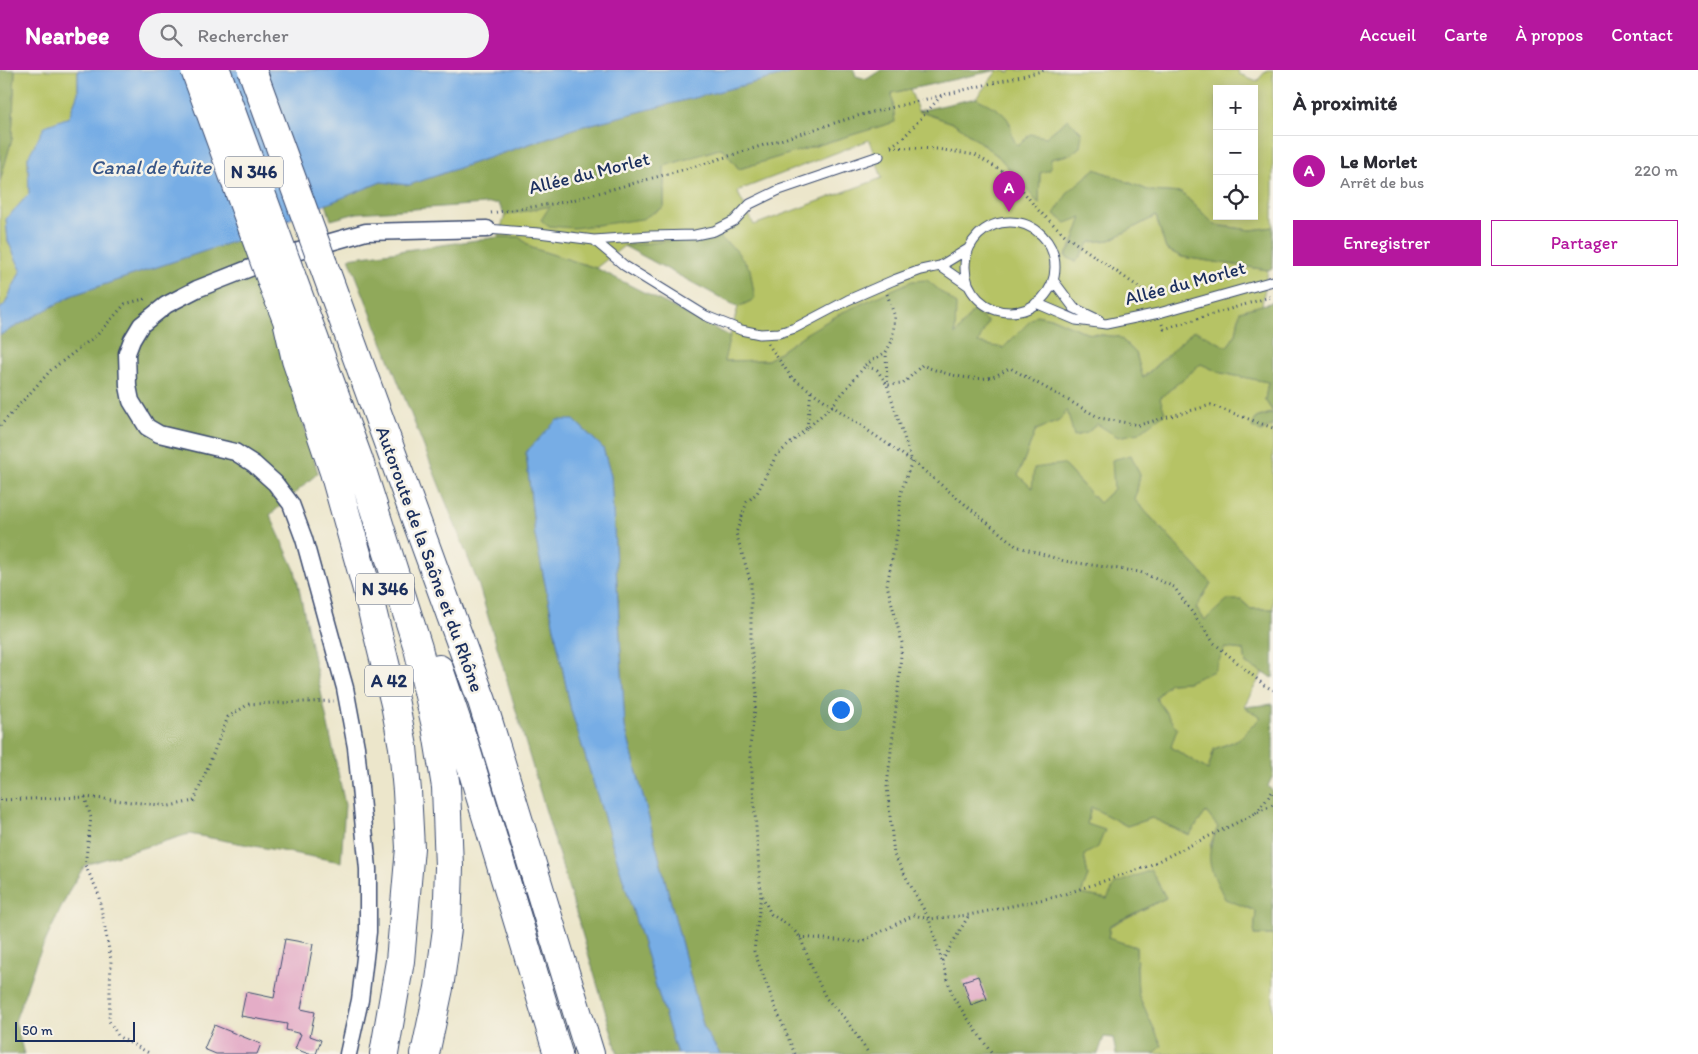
<!DOCTYPE html>
<html lang="fr">
<meta charset="utf-8">
<style>
:root{--surface:#fff;--page:#f2f2f3;--text:#2b2b33;--muted:#7c7c81;--line:#e1e1e2;--accent:#b5179e}
body{margin:0;font-family:Itim,sans-serif;background:var(--page);color:var(--text)}
.controls{position:absolute;right:15px;top:15px;display:grid;overflow:hidden;border-radius:0px;box-shadow:0 2px 12px #0003}
.controls button{width:45px;height:45px;display:grid;place-items:center;padding:0;border:0;border-bottom:1px solid var(--line);background:var(--surface);color:var(--text);font:25px sans-serif}
.scale{position:absolute;left:15px;bottom:12px;width:120px;box-sizing:border-box;padding-left:5px;border:2px solid #1b2f5e;border-top:0;font-size:14px;line-height:18px;white-space:nowrap;color:#1b2f5e;-webkit-text-stroke:4px #f7f3e8;paint-order:stroke}
.you{position:absolute;left:840px;top:639px;width:18px;height:18px;margin:-12px;border:4px solid #fff;border-radius:50%;background:#1a73e8;box-shadow:0 0 0 8px #1a73e833}
.badge{display:grid;place-items:center;width:32px;height:32px;border-radius:50%;background:var(--accent);color:#fff;font-size:16px;font-weight:700}
.pin{position:absolute;translate:-50% -41px;filter:drop-shadow(0 1px 2px #0008)}
.pin::after{content:'';position:absolute;top:26px;width:18px;height:15px;background:inherit;clip-path:polygon(0 0,100% 0,50% 100%)}
.list{margin:0;padding:0;list-style:none}
h2{display:flex;justify-content:space-between;align-items:center;height:65px;margin:0;padding:0 20px;font-size:21px}
h2 small{font-size:16px;font-weight:400;color:var(--muted)}
.list li{display:grid;grid-template-columns:32px 1fr auto;gap:15px;align-items:center;box-sizing:border-box;height:70px;padding:0 20px;border-top:1px solid var(--line)}
.list b{display:block;font-size:19px;white-space:nowrap}
.list p{margin:0;font-size:16px;white-space:nowrap;color:var(--muted)}
.list em{font-size:16px;font-style:normal;color:var(--muted)}
.actions{display:flex;gap:10px;padding:15px 20px}
.actions a{flex:1;padding:11px 0;border:1px solid var(--accent);border-radius:0px;text-align:center;font-size:18px;color:var(--accent)}
.actions .main{background:var(--accent);color:#fff}
.icon{flex:none;width:28px;height:28px;fill:none;stroke:currentColor;stroke-width:2;stroke-linecap:round;stroke-linejoin:round}
.map{position:relative;flex:none;width:1273px;height:984px;overflow:hidden}
header{display:flex;align-items:center;gap:30px;box-sizing:border-box;height:70px;padding:0 25px;background:var(--accent);color:#fff}
header strong{font-size:24px}
nav{display:flex;gap:28px;margin-inline-start:auto;font-size:18px}
.search{width:350px;height:45px;background:var(--page);display:flex;align-items:center;gap:12px;box-sizing:border-box;padding:0 18px;border-radius:28px;color:var(--muted);font-size:19px}
main{display:flex}
aside{flex:1;background:var(--surface)}
.map>svg:first-child{display:block}
</style>
<header>
<strong>Nearbee</strong>
<div class="search"><svg class="icon" aria-label="search" viewBox="0 0 24 24"><circle cx="10" cy="10" r="6"/><path d="M15 15l6 6"/></svg>Rechercher</div>
<nav><a>Accueil</a><a>Carte</a><a>À propos</a><a>Contact</a></nav>
</header>
<main>
<div class="map">
<svg width="1273" height="984" viewBox="0 0 1273 984">
<rect width="100%" height="100%" fill="#f7f3e8"/>
<filter id="ink" filterUnits="userSpaceOnUse"><feTurbulence type="fractalNoise" baseFrequency=".02" numOctaves="2"/><feDisplacementMap in="SourceGraphic" scale="10" xChannelSelector="R" yChannelSelector="G"/><feConvolveMatrix kernelMatrix="1 2 1 2 8 2 1 2 1" color-interpolation-filters="sRGB"/></filter>
<filter id="wash" filterUnits="userSpaceOnUse"><feTurbulence type="fractalNoise" baseFrequency=".0096" numOctaves="4" result="noise"/><feDisplacementMap in="SourceGraphic" scale="20" xChannelSelector="R" yChannelSelector="G"/><feGaussianBlur stdDeviation="1.12" result="paint"/><feColorMatrix in="noise" values="0 0 0 0 0 0 0 0 0 0 0 0 0 0 0 0 0 1.4 0 .05"/><feComposite in="paint" operator="in"/></filter>
<g filter="url(#wash)">
<rect width="100%" height="100%" fill="#ece6cb"/>
<path fill="#b6c365" stroke="#687962" fill-rule="evenodd" d="M15 0H78V23L69 47 28 87 29 124 6 149 8 171 21 200 5 234 0 239V111L12 69Z
M998 0 1010 2 1011 0H1238L1239 4 1257 11 1267 0H1273V157L1251 160 1215 155 1182 123 1150 121 1095 99C1087 127 1082 161 1065 186L1076 192 1090 172 1110 170 1156 146 1166 179 1182 187 1268 200 1262 235 1240 241 1236 264 1227 277 1194 261 1142 308 1136 283 1119 267 1086 263 1055 249 1036 245 1003 278 978 274 955 266 807 263 768 290 723 291 738 237 755 229 624 176 596 198 532 178 519 167H498L505 145 551 136 664 137V96L722 78 739 99 894 52 892 23 910 19 918 41 956 54 999 87 1039 133 1040 103 1051 89 1071 84 1068 49 1046 67 1018 77 1011 67 1010 53 1001 42 976 28ZM1217 19H1254V146H1217ZM869 70 882 108 754 155 737 121Z
M1201 294 1221 303 1268 312 1265 330 1273 342 1256 348 1261 362 1273 355V539H1251L1241 530 1205 550 1196 538 1211 513 1135 430 1140 405 1114 419 1099 433 1063 394 1032 419 1018 405 1036 360 1059 351 1067 339 1087 363 1097 354 1160 328Z
M1225 578 1244 580 1246 594 1263 602 1244 636 1261 647 1238 670 1214 679 1208 700 1171 677 1156 628 1169 613 1188 612Z
M1091 737 1127 756 1152 748 1189 765 1206 742 1218 757 1210 775 1256 841 1254 865H1273V984H1154L1162 976 1138 924 1136 877 1108 869 1110 856 1166 828 1151 800 1108 829 1080 824 1088 806 1084 785 1105 761 1087 754Z"/>
<path fill="#90a95a" stroke="#566c5c" d="M0 0H15L12 69 0 111Z
M803 0H854L856 6 867 9 881 0H997L892 23 895 52 739 99 722 78 664 96V137L642 149 574 158 548 156 541 150 550 136 505 145 498 133 357 143 331 150 326 134 381 112 409 115 576 58Z
M976 28C987 34 1006 41 1010 54 1014 66 1009 64 1018 76L1030 64 1046 67 1068 49 1082 63 1080 77 1071 84 1051 89 1050 100 1040 103 1039 134 999 87 956 54 918 41Z
M1095 99 1150 121 1182 123 1215 155 1251 160 1273 157V198L1268 200 1182 187 1166 179 1156 146 1110 170 1090 172 1076 192 1065 186 1072 176 1082 147 1066 153 1054 144 1069 121Z
M716 165 735 179 750 199 755 229 738 237 624 176Z
M498 167H519L532 178 596 198 730 266 724 291 768 290 807 263 843 242 912 211 927 210 956 234 955 265 973 241 988 252 978 273 1003 278 1036 245 1055 249 1086 263 1119 267 1136 283 1143 308 1194 260 1227 277 1236 264 1240 241 1273 232V342L1265 330 1268 312 1221 303 1201 294 1160 328 1165 343 1139 363 1118 367 1097 354 1087 363 1074 366 1067 340 1059 351 1036 360 1018 405 1032 418 1034 398 1063 394 1099 433 1114 419 1112 390 1131 385 1140 405 1135 430 1211 513 1196 538 1205 550 1227 530H1241L1251 539H1273V608L1246 594 1244 580 1225 578 1214 601 1188 612 1169 613 1156 628 1177 659 1171 677 1208 700 1214 679 1238 670 1261 647 1244 637 1273 634V705L1268 716 1273 722V865H1254L1256 841 1225 829C1210 798 1203 791 1218 757L1206 742 1189 765 1152 748 1127 756 1091 737 1087 754 1105 760 1098 777 1084 785 1088 806 1081 824 1107 829 1115 814 1151 800 1166 828 1110 855 1108 868 1136 877 1138 924 1162 976 1154 984H1116L1113 968 1104 967 1098 984H720L704 959 625 657 611 406 603 378 574 350 526 383 535 465 571 640 677 984H618L478 513 349 188Z
M241 169C272 245 295 324 318 403L270 445 295 500 345 735 341 792 189 764 85 795 70 819 37 889 15 951 24 984H0V265L73 225Z
M1273 343V355L1261 362 1252 357 1256 348Z"/>
<path fill="#77ade5" stroke="#496ea2" d="M78 0H803L576 58 409 115 381 112 241 169 73 225 0 265V239L5 234 21 200 8 171 6 149 29 124 28 87 45 56 69 47 78 23Z
M557 350H574L603 378 611 406 625 657 704 959 720 984H677L571 640 535 465 526 382Z"/>
<g id="blocks">
<path fill="#e4adc7" d="M285 869 313 874 301 939 315 942 310 966 321 970 316 984H309L295 979 301 964 286 960 287 954 241 946 246 922 274 928Z
M978 906 987 929 971 935 963 911Z
M214 955 261 974 257 984H216L204 979Z"/>
</g>
</g>
<g filter="url(#ink)">
<use href="#blocks" fill-opacity="0" stroke="#3a4a6e" stroke-width="1"/>
<g fill="none" stroke-linecap="round" stroke-linejoin="round">
<g stroke="#3a4a6e" stroke-width="11">
<path id="service" d="M965 197a45 45 0 1 1 90 0a45 45 0 1 1-90 0Z
M487 159 539 163 594 170 625 196 706 246 741 260 760 264 779 263 795 258 848 230 894 210 921 200 940 196 968 179
M594 170 650 166 695 165 714 161 734 151 750 134 779 120 879 86
M940 196 969 216
M1053 210 1074 238 1099 250
M1036 233 1076 250 1106 254 1159 243 1273 211"/>
</g>
<g stroke="#3a4a6e" stroke-width="19">
<path id="minor" d="M348 984 360 930 368 862V799L356 677 345 618 304 469 291 434 275 413 254 394 235 382 159 364 147 357 131 331 128 316 127 283 132 270 141 255 166 235 197 219 278 187 366 162 487 159"/>
</g>
<g stroke="#3a4a6e" stroke-width="30">
<path id="motorway" d="M323 194 482 631 590 984
M291 205 359 391 418 578 436 656 446 717 449 797 447 859 439 918 425 984
M272 212 287 250 296 290 334 402 366 516 395 634 403 677 407 721 410 778 400 891 384 984
M439 599 465 676 558 984"/>
</g>
<path stroke="#3a4a6e" stroke-width="3" stroke-dasharray="1 4" stroke-linecap="butt" d="M891 76 903 68 943 24
M891 77 937 79 975 85 1012 107 1037 139 1067 167 1150 225 1154 232
M491 143 565 132 700 95 857 46 1046 0
M887 224 895 247 892 271 886 282 887 315 912 391 901 422 898 459 887 515 902 573 898 620 887 716 894 785 929 849 953 927 992 984
M1162 254 1164 259 1273 226
M768 274 792 308 912 391 1016 476 1064 491 1140 502 1174 517 1214 573 1264 615 1273 620
M865 295 886 282
M0 356 51 300 98 264 125 234 148 228
M807 358 811 321
M85 727 91 748 85 795 98 822 111 890 109 951 119 967 151 984
M0 730 85 727 169 736 194 731 228 647 249 634 334 631
M1256 743 1273 721
M762 826 771 844 791 857 800 867 815 905 826 928 847 951 869 984
M800 867 861 872 914 845 929 849 969 845 1059 826 1146 797 1273 735
M942 891 969 845
M795 984 776 939 754 881 761 825 750 676 757 624 751 576V513L736 463 747 432 757 423 776 386 832 336 865 296 877 300 887 315 903 314 922 295C941 303 971 312 992 307 998 305 1004 301 1010 298L1100 348 1139 355 1211 335 1273 358"/>
<use href="#service" stroke="#fff" stroke-width="9"/>
<use href="#minor" stroke="#fff" stroke-width="16"/>
<use href="#motorway" stroke="#fff" stroke-width="28"/>
<g stroke="#3a4a6e" stroke-width="30" stroke-linecap="butt">
<path id="motorway-bridge" d="M195 0 272 212
M216 0 291 205
M252 0 323 194"/>
</g>
<use href="#motorway-bridge" stroke="#fff" stroke-width="28"/>
</g>
</g>
<g text-anchor="middle" dominant-baseline="central" stroke-width="5" stroke-linejoin="round" paint-order="stroke">
<g fill="#f7f3e8" stroke="#5d6a87" stroke-width="1">
<rect x="225" y="86.5" width="58" height="31" rx="4"/>
<rect x="356" y="503.5" width="58" height="31" rx="4"/>
<rect x="365" y="595.5" width="48" height="31" rx="4"/>
</g>
<g font-size="18" font-weight="bold" fill="#1b2f5e">
<text x="254" y="102">N 346</text>
<text x="385" y="519">N 346</text>
<text x="389" y="611">A 42</text>
</g>
<g font-size="19" fill="#1b2f5e" stroke="#f7f3e8">
<text transform="translate(589 103) rotate(-14)">Allée du Morlet</text>
<text transform="translate(1185 213) rotate(-15)">Allée du Morlet</text>
<text transform="translate(430 489) rotate(70)">Autoroute de la Saône et du Rhône</text>
</g>
<g font-size="20" font-style="italic" fill="#375586" stroke="#f7f3e8">
<text x="151" y="97">Canal de fuite</text>
</g>
</g>
</svg>
<div class="controls">
<button>+</button>
<button>−</button>
<button><svg class="icon" aria-label="locate" viewBox="0 0 24 24"><circle cx="12" cy="12" r="6"/><path d="M12 2v4M12 18v4M2 12h4M18 12h4"/></svg></button>
</div>
<div class="scale">50 m</div>
<div class="you"></div>
<div class="pin badge" style="left:1009px;top:142px">A</div>
</div>
<aside>
<h2>À proximité<small></small></h2>
<ul class="list">
<li><span class="badge">A</span><div><b>Le Morlet</b><p>Arrêt de bus</p></div><em>220 m</em></li>
</ul>
<div class="actions"><a class="main">Enregistrer</a><a>Partager</a></div>
</aside>
</main>
